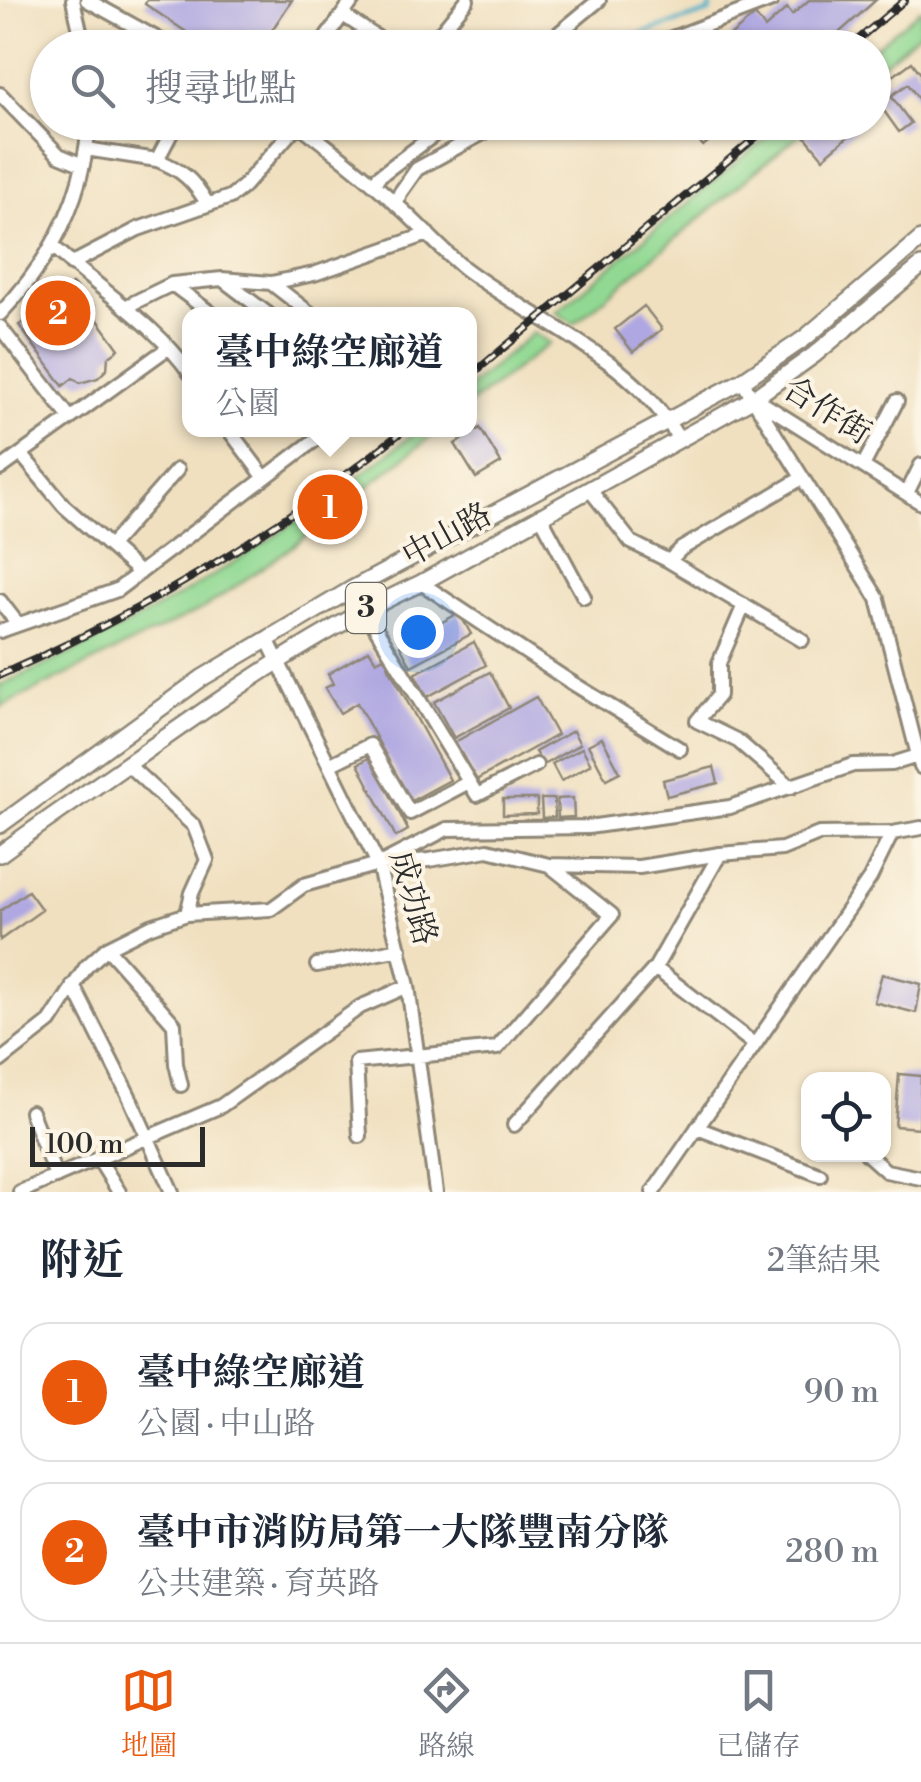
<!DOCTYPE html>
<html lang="zh-TW">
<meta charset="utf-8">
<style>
:root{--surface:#fff;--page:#f2f2f3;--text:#1f2937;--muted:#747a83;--line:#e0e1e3;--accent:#ea580c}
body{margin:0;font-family:"Libre Bodoni","Noto Serif TC",serif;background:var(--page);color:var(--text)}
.controls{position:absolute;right:30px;bottom:30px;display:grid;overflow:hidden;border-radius:20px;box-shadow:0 2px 8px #0004}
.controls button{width:90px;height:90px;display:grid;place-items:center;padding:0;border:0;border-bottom:2px solid var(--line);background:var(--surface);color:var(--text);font:50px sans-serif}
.scale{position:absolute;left:30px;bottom:25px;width:175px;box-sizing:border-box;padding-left:10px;border:5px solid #2b2b2b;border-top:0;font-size:28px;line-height:35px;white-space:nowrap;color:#2b2b2b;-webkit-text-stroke:8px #fcf5e5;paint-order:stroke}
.you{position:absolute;left:418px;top:632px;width:35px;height:35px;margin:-25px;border:8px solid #fff;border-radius:50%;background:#1a73e8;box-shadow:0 0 0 15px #1a73e833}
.badge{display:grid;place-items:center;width:65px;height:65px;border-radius:50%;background:var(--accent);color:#fff;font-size:32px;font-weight:700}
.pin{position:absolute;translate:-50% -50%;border:5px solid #fff;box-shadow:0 2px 10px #0006}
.popup{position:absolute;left:182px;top:307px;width:295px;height:130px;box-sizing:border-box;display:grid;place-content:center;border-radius:20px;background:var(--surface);filter:drop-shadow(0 2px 8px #0005);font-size:32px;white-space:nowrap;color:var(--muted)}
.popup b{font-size:38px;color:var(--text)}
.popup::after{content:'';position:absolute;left:50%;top:100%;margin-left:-20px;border:20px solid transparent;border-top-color:var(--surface)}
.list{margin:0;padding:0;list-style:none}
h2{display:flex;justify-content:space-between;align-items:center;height:130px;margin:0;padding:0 40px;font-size:42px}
h2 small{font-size:32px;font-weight:400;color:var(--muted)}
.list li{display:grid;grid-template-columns:65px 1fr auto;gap:30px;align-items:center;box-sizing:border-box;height:140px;margin:0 20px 20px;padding:0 20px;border:2px solid var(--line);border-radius:30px}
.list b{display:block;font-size:38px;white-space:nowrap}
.list p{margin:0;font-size:32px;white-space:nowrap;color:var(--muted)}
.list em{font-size:32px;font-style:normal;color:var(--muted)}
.icon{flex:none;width:55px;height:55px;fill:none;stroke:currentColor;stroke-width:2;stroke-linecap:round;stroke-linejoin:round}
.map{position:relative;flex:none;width:921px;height:1192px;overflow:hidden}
.search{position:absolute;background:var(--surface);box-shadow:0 2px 8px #0004;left:30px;right:30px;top:30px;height:110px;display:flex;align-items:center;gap:25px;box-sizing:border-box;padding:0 35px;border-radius:55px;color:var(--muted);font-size:38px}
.sheet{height:450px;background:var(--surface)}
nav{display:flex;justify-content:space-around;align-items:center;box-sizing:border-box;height:140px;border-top:2px solid var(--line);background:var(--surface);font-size:28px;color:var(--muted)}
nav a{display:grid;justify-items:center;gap:5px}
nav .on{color:var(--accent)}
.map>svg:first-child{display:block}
</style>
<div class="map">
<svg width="921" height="1192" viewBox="0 0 921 1192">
<rect width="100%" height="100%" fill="#fcf5e5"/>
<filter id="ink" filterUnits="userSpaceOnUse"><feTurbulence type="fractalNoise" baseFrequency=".01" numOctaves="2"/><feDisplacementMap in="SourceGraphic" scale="20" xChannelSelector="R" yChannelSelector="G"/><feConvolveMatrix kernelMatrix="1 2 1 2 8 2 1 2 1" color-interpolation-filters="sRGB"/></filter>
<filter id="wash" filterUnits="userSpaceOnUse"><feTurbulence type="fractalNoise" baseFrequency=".0048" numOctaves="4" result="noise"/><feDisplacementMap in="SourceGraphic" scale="40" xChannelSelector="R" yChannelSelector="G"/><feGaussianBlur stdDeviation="2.25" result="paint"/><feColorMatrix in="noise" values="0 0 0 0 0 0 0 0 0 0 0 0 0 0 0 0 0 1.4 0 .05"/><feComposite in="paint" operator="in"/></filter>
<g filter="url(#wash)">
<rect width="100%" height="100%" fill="#f0e0c0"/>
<path fill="#91d993" stroke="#5e825f" stroke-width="2.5" d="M921 9V31L874 71V48Z
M784 123H813L574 324 556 312Z
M533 333 550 343 470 404V386Z
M418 430H439L296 544 206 607 0 707V685C153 621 290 534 418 430Z"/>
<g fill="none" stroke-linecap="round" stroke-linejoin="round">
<path stroke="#49afc9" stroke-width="4" d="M610 48 628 38 710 12 712 0"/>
</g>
<g id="blocks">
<path fill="#afa7e1" d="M147 0H292L260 48H210L145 4Z
M809 0H876L822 48H740L730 36 755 15 765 28 787 8 792 15Z
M912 62 921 74V103L908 84 891 96 911 123 899 132 874 97V90Z
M684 122H733L703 146Z
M819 122H865L823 158 804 135Z
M72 284 94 306 90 309 119 349 108 357 107 369 98 378 80 383 73 378 63 386 19 325 34 316 32 312Z
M644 306 662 329 633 352 615 329Z
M480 428 501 463 476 478 455 444Z
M459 613 471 634 411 666 400 645Z
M474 642 486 665 427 697 415 674Z
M369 650 376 661 384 657 386 661 392 658 394 663 388 666 450 780 411 801 357 703 340 713 325 688 333 684 328 674Z
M490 672 509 708 454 738 434 702Z
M536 697 557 735 476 780 455 742Z
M573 731 580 744 543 765 535 752Z
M602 738 620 772 606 779 588 745Z
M582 748 591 764 561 781 552 764Z
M371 757 408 830 396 837 358 764Z
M714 767 718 783 667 796 663 780Z
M573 798 574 817 558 818 557 799Z
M503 799H537V814L503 815Z
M541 799H554L555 817 542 818Z
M28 891 42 910 0 940V911Z
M882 974 921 984 916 1013 874 1002Z
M899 1074 921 1076 919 1128 895 1126Z"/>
</g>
</g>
<g filter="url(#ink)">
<use href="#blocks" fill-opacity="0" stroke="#8e8676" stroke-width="2.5"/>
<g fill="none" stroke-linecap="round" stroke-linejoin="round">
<g stroke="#8e8676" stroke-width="18">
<path id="minor" d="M73 0 84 48
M87 0 174 48
M343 15 393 48
M319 48 353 0
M428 48 467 0
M541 48 599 0
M646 48 772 0
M0 94 59 155 83 165
M296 122C330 149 366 175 397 205 420 225 440 249 464 268 536 323 632 356 678 438
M86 149 157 160 177 122
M157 160C182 170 193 180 207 203
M375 184 378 177 451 122
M397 204 400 193 417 169 503 122
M54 247C98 289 155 323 190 373
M71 264 138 229 230 197 243 187 298 124
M222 279 268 314
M271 283 311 314
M172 284 212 314
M125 307 172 284 222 279 271 283 314 274 428 234
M0 314C52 260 84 198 89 122
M0 327 70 418
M742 381 878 599 921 767
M756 399 921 503
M229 430 265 478
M21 454 64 506 140 573
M863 466 897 401
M0 469 168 348
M590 490 631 542 669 561 802 640
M907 493 921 465
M540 515 584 597
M110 546 177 470
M669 561 681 549 802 478
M421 583 569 681 680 749
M352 589 477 795 536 765
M0 601 17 623
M744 605 719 663V695L697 721 738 741 791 787
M0 631 117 590 328 430
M268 641 378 864 408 986 436 1192
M127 764 194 826 207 860 192 893 187 914
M329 765 370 745 410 813 469 782
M385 861 447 829 588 827 730 807 853 765 892 764 921 755
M107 948 174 1024 176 1064 181 1085
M317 965 400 949
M655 968 754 1044
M73 985 128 1094 172 1192
M0 1061 50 1022 86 967 107 948 151 926 187 914 271 909 304 885 378 864 429 860 488 850 549 865 639 867 720 854 782 849 819 834 892 833 921 828
M31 1112 56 1177
M514 1125 655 968 720 854
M697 1128 820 1175
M360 1136 356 1062 497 1048 612 915 549 865
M867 1154 886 1171 921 1178
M98 1158 119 1192
M20 1192 221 1106 360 1007 408 986
M653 1192 870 878 892 833"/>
</g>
<g stroke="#8e8676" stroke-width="20">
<path id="major" d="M0 825 202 678 352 589 742 381 805 338 921 239
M0 854C43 822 88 792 132 761 225 695 318 630 421 583L754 398 814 355 921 266"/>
</g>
<use href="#minor" stroke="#fff" stroke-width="12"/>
<use href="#major" stroke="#fff" stroke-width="15"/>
<g stroke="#2b2b2b" stroke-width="8">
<path id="rail" d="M848 48 905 0
M470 376 774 122
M0 675C145 612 281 529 404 430"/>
</g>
<use href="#rail" stroke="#fcf5e5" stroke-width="4" stroke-dasharray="11" stroke-linecap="butt"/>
</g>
</g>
<g text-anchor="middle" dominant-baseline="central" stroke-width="8" stroke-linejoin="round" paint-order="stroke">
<rect fill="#fcf5e5" stroke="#6a6863" stroke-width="2.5" x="346" y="583" width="40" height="50" rx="8"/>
<g font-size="30" font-weight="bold" fill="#2b2b2b">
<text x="366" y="608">3</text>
</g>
<g font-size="32" fill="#2b2b2b" stroke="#fcf5e5">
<text transform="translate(827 411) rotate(32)">合作街</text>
<text transform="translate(447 535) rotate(-29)">中山路</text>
<text transform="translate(413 898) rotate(74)">成功路</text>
</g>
</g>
</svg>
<div class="controls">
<button><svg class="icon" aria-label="locate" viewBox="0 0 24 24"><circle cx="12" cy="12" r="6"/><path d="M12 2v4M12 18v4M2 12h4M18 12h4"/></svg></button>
</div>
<div class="scale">100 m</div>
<div class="you"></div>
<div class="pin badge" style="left:330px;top:507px">1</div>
<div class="popup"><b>臺中綠空廊道</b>公園</div>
<div class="pin badge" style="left:58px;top:313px">2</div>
<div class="search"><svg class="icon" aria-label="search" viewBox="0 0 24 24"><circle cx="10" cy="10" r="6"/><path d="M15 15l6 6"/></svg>搜尋地點</div>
</div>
<section class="sheet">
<h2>附近<small>2筆結果</small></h2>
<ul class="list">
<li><span class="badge">1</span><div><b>臺中綠空廊道</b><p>公園 · 中山路</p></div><em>90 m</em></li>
<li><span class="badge">2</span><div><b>臺中市消防局第一大隊豐南分隊</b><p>公共建築 · 育英路</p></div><em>280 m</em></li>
</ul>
</section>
<nav>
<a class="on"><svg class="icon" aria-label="map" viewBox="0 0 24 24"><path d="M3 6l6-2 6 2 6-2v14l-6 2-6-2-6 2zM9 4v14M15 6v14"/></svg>地圖</a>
<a><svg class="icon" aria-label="directions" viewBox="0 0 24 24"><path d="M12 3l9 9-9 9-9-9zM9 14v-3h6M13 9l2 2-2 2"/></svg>路線</a>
<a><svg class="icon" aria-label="saved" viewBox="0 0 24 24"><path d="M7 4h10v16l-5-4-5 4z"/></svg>已儲存</a>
</nav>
